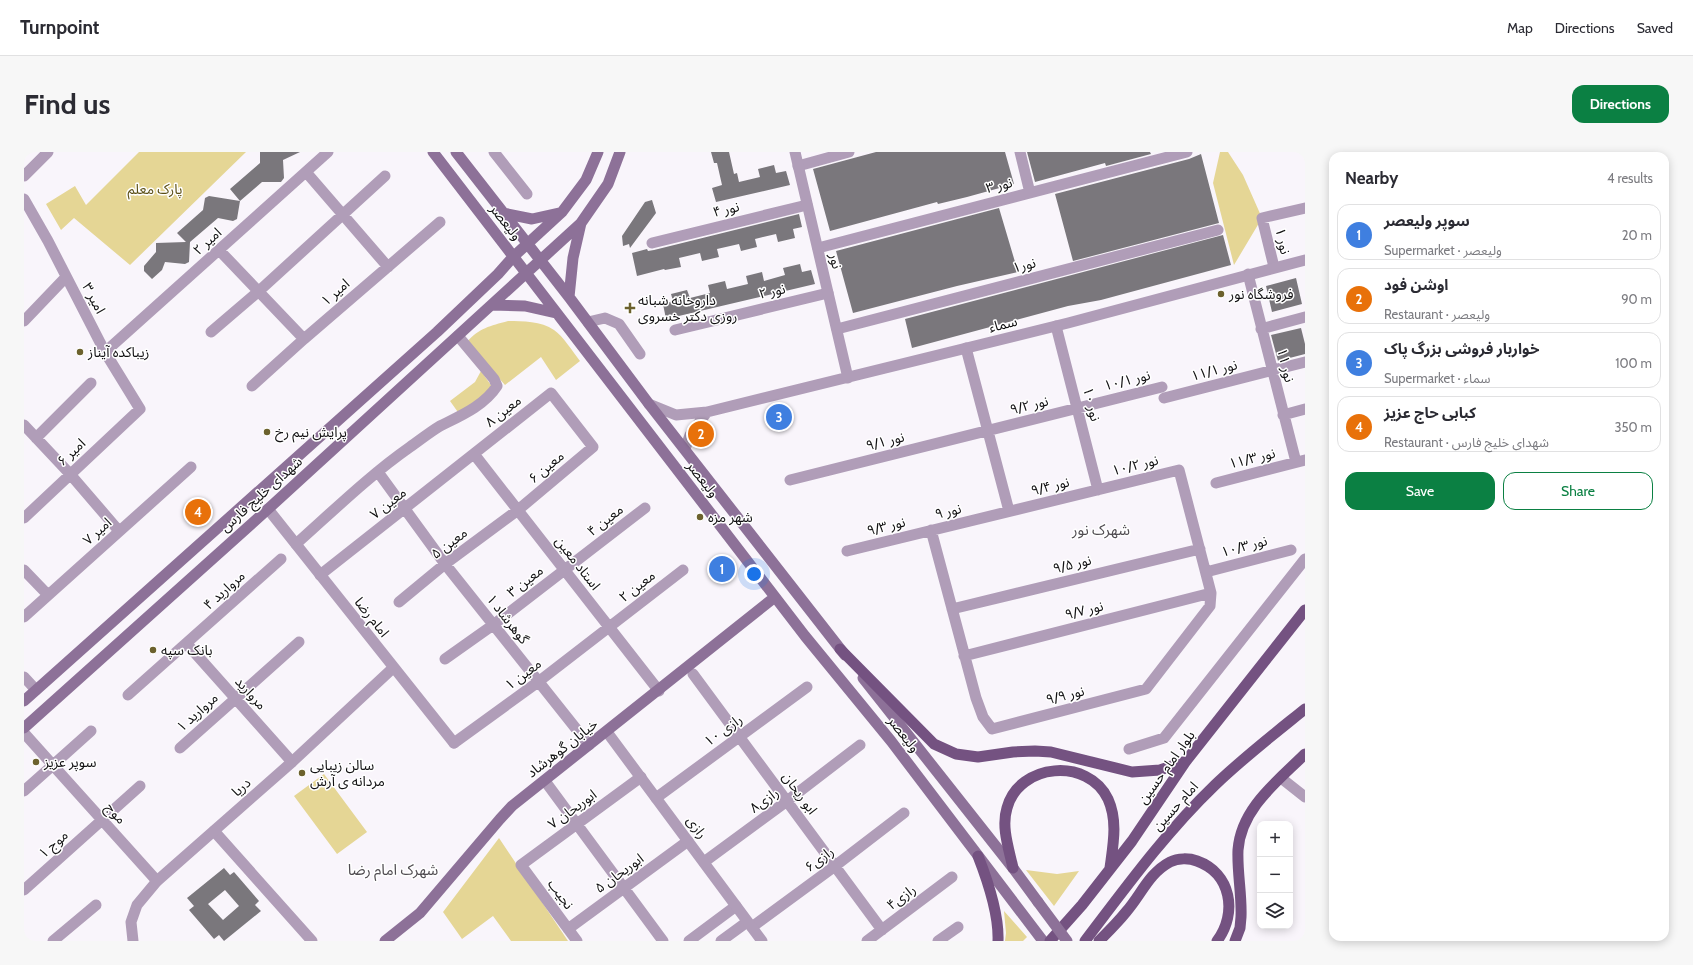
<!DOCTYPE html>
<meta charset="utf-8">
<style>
:root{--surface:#fff;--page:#f7f7f7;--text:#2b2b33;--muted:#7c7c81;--line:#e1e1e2;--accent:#0b8043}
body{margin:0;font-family:Cabin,"Noto Sans Arabic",sans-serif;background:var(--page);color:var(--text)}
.controls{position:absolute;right:12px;bottom:12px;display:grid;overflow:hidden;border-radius:8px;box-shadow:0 2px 10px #0003}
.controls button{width:36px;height:36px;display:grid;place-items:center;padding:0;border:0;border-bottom:1px solid var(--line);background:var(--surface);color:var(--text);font:20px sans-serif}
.you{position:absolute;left:730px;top:422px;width:14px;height:14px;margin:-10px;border:3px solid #fff;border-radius:50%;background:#1a73e8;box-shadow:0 0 0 6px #1a73e833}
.badge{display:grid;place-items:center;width:26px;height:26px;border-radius:50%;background:var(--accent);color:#fff;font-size:13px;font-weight:700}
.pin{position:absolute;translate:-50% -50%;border:2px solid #fff;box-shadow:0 1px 4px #0006}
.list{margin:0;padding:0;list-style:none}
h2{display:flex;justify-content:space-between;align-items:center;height:52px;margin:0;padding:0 16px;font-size:17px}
h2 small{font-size:13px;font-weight:400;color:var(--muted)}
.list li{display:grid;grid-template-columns:26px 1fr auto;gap:12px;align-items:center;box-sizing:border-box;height:56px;margin:0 8px 8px;padding:0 8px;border:1px solid var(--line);border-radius:12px}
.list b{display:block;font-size:15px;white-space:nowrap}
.list p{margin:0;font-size:13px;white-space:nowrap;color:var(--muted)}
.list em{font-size:13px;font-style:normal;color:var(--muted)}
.actions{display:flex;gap:8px;padding:12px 16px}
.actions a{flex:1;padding:9px 0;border:1px solid var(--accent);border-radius:12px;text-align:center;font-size:14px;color:var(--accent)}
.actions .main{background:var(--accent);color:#fff}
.icon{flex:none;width:22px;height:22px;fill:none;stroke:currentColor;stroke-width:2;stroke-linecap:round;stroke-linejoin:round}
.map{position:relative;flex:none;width:1281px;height:789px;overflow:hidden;border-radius:12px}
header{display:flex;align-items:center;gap:24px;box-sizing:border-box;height:56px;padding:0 20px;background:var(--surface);border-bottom:1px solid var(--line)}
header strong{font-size:19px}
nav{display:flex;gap:22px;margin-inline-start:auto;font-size:14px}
.intro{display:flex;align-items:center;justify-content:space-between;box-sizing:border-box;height:96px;padding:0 24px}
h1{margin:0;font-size:28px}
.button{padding:10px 18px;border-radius:12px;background:var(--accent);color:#fff;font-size:14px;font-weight:700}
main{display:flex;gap:24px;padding:0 24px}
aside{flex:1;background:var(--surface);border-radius:12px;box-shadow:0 2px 10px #0003}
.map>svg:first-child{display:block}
</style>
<header>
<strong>Turnpoint</strong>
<nav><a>Map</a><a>Directions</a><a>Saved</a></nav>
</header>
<div class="intro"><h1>Find us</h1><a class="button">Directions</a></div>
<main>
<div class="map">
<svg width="1281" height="789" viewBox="0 0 1281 789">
<rect width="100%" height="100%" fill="#f9f5fb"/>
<path fill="#e5d695" d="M115 0H222L106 113 50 66 37 78 22 52 51 34 62 53Z
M1196 0H1204L1219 23 1238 66 1210 113 1189 31Z
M484 169C499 169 517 169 530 178 539 184 549 200 556 209L532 228 517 205 481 233 443 190C455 176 466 174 484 169Z
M457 219 469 236 436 263 426 249 451 230Z
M300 622 343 680 313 702 270 644Z
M475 686 538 780 544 789H487L469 764 438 787 419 760Z
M1002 718 1033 722 1055 719 1030 754Z
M980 759 1003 785 999 789H981L982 781Z"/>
<path fill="#7a777c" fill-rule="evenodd" d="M236 0H276L259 8 260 26 257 30H238L216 49 206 37 236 11Z
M687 0H705L710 22 713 21 715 30 736 25 734 17 750 13 752 21 762 19 766 33 692 50 688 36 698 33 693 11H690Z
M852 0H981L990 32 943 45 914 52 913 50 806 79 789 17Z
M1003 0H1126L1127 2 1082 14 1081 11 1011 30Z
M1177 2 1195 71 1049 109 1031 42 1165 7Z
M185 44 216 49 213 67 209 69 194 66 166 90 165 110 161 112 141 110 138 118 128 127 120 119V114L132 100V91L162 90 153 81 179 58 181 46Z
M628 48 632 61 606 96 605 92 599 94 598 84 621 50Z
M975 56 994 120 933 134 829 161 812 99Z
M775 62 778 75 769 77 771 86 754 90 752 82 731 87 733 95 717 99 715 92 693 97 695 105 678 109 676 101 655 106 657 115 641 118 640 117 613 124 608 101 623 97 624 99 630 98Z
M1199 83 1207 113 1077 148 1044 154 888 196 881 167Z
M776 112 778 120 787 118 791 132 642 167 639 152 649 149 647 142 663 138 666 146 686 141 684 133 701 129 703 137 724 132 722 124 738 120 740 129 761 123 759 116Z
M1272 126 1278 152 1248 160 1242 134Z
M1277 176 1281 192V202L1254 209 1247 183Z
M200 716 206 723 210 720 235 749 231 753 237 759 200 789 195 783 190 787 165 758 170 754 163 746ZM201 738 215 754 199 768 184 752Z"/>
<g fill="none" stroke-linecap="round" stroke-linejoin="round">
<path stroke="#b09db8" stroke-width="11" d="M470 0 503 42
M996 0 1006 41
M774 14 825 0
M282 20 364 115
M0 24 24 0
M0 47 24 89 81 200 116 257 0 366
M628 91 783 53
M794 96 1163 0
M195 98 280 187
M1250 115 1238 66 1281 56
M1224 122 1272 310
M0 169 42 125
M564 170 581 166 595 172 616 202
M1032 174 1074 338
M813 177 1194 78
M1237 177 1281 165
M651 178 804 141
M187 180 235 139 361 24
M942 196 985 359
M81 200 304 0
M228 234 280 187 416 70
M1140 246 1281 210
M1259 263 1281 257
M0 273 46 322 95 379
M12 286 67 231
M450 302 635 539
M354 320 421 412 565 593
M766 328 1138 235
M1192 331 1281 308
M272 392C309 359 346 323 386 295 396 288 406 280 416 274 436 264 460 254 473 234L470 227 434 184
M823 399C934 372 1045 345 1155 318L1187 441 1186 454 1122 537 968 577 959 565 952 546 907 378
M0 418 24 443
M1182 420 1267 398
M296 423 527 241 569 295 494 358 421 412 375 450
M928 457 1176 397
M0 465 167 315
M163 492 268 610
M940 504 1187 441
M421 507 469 473 621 356
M669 522 858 778
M0 525 12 538
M104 543 257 407
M0 581 133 729
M430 591 514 530 659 418
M156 596 275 490
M1105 597 1140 586 1281 407
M1257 626 1281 645
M521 629 639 789
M0 639 67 579
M632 646 783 535
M190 679 288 789
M680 710 763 649 836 593
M0 738 116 634
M728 775 811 714 880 661
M544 777 664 689
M29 789 72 753
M553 789 497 713 617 625
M665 789 712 754
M697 789 723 770
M843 789 928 725
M914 789 934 775"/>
<path stroke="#b09db8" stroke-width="11" d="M771 0 824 226
M625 252 652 263 683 260 1044 171 1281 108
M661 297 666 283 683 260
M244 357 430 591
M583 580 738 789
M109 789 107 770 113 753 133 729 268 610 369 516"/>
<path stroke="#8d7198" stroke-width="11" d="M409 0 781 484 867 589 1019 789
M432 0 545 145 625 252 821 503
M479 61 508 67 535 61
M545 145 549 106 557 71
M468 153 501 154 532 161
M839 526 989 716 1014 750
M0 549 413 180 474 122 489 105 538 60 562 28 574 0
M0 576 244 357 557 71 584 32 596 0
M361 789 396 761 476 667 488 654 751 445"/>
<path stroke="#745281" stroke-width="11" d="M816 497 910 592 932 602 954 605 989 600 1011 599 1027 600 1108 620 1136 618 1162 609
M954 704C963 727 975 764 974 789
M989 716C985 697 977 675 983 656 995 611 1064 605 1084 647 1094 669 1089 693 1086 716
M1026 789 1058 753 1108 689 1162 609 1281 458
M1061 789C1102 735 1142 680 1191 633 1219 606 1250 582 1281 557
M1075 789C1084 780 1094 770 1102 760 1117 743 1125 721 1146 710 1154 706 1165 706 1173 709 1207 721 1214 761 1193 789
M1211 789 1216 776 1217 765C1218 743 1213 720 1214 698 1217 656 1254 629 1281 602"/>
<path stroke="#8d7198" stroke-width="11" d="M1014 750 1043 789"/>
</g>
<g fill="#6c612d" stroke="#fff" stroke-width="1.5">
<circle cx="1197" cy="142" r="4"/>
<path d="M604 150h4v4h4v4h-4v4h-4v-4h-4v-4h4z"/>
<circle cx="56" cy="200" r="4"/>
<circle cx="243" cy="280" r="4"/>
<circle cx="676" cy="365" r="4"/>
<circle cx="129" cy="498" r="4"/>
<circle cx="12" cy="610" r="4"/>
<circle cx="278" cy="621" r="4"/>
</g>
<g text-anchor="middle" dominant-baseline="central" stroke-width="3" stroke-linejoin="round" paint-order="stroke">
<g font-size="14" fill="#121113" stroke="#fff">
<text transform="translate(975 33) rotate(-14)">نور ۳</text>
<text transform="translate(702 57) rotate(-14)">نور ۴</text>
<text transform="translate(482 70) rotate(52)">ولیعصر</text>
<text transform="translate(183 89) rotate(-42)">امیر ۲</text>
<text transform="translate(1259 89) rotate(77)">نور ۱</text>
<text transform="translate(812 109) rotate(77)">نور</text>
<text transform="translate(1000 113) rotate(-15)">نور۱</text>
<text transform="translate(748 139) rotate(-13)">نور ۲</text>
<text transform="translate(311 140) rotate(-41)">امیر ۱</text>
<text transform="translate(70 146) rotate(62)">امیر ۳</text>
<text transform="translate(979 172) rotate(-14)">سماء</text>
<text transform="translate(1262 213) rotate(76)">نور ۱۱</text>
<text transform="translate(1190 218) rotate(-15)">نور ۱۱/۱</text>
<text transform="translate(1103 228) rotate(-14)">نور ۱۰/۱</text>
<text transform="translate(1068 252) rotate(76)">نور ۱۰</text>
<text transform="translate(1005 253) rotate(-14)">نور ۹/۲</text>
<text transform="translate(479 259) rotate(-38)">معین ۸</text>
<text transform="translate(861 289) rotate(-14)">نور ۹/۱</text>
<text transform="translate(47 300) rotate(-43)">امیر ۶</text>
<text transform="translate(1228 306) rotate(-14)">نور ۱۱/۳</text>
<text transform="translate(1111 313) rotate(-14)">نور ۱۰/۲</text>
<text transform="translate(522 315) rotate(-40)">معین ۶</text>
<text transform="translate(679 327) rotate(52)">ولیعصر</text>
<text transform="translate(1026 334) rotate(-14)">نور ۹/۴</text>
<text transform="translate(237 342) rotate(-42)">شهدای خلیج فارس</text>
<text transform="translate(364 351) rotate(-38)">معین ۷</text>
<text transform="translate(924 359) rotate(-14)">نور ۹</text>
<text transform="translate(581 368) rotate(-38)">معین ۴</text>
<text transform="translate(862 374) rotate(-14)">نور ۹/۳</text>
<text transform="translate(73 379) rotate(-42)">امیر ۷</text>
<text transform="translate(425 391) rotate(-37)">معین ۵</text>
<text transform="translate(1220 394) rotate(-15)">نور ۱۰/۳</text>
<text transform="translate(554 411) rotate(52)">استاد معین</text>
<text transform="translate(1048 412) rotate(-14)">نور ۹/۵</text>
<text transform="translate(501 429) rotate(-38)">معین ۳</text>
<text transform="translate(613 434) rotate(-38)">معین ۲</text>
<text transform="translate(200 438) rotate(-42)">مروارید ۴</text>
<text transform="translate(1060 458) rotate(-14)">نور ۹/۷</text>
<text transform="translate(348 465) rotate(52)">امام رضا</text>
<text transform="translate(484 467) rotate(52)">گوهرشاد ۱</text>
<text transform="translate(499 522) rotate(-37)">معین ۱</text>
<text transform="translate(227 541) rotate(48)">مروارید</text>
<text transform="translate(1041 543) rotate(-14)">نور ۹/۹</text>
<text transform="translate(173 560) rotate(-42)">مروارید ۱</text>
<text transform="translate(699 578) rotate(-36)">رازی ۱۰</text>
<text transform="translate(880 582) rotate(52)">ولیعصر</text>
<text transform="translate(538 596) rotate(-38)">خیابان گوهرشاد</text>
<text transform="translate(1142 615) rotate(-54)">بلوار امام حسین</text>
<text transform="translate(217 635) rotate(-42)">دریا</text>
<text transform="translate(776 641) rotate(54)">ابو ریحان</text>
<text transform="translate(740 648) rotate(-36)">رازی۸</text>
<text transform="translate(1151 654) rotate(-48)">امام حسین</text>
<text transform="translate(548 657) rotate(-36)">ابوریحان ۷</text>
<text transform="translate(92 661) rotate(48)">موج</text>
<text transform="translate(673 675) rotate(54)">رازی</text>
<text transform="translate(29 692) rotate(-42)">موج ۱</text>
<text transform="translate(795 707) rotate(-37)">رازی۶</text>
<text transform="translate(595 721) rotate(-36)">ابوریحان ۵</text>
<text transform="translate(537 742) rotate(54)">نجیب</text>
<text transform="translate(877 745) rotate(-37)">رازی۴</text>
</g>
<g font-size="14" fill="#5a4e14" stroke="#fff">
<text x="131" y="37">پارک معلم</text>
</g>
<g font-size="14" fill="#121113" stroke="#fff" text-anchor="start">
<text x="1205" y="142">فروشگاه نور</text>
<text x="614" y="148">داروخانه شبانه<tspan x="614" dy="16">روزی دکتر خسروی</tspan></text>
<text x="64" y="200">زیباکده آیناز</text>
<text x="251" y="280">پرایش نیم رخ</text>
<text x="684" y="365">شهر مزه</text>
<text x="137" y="498">بانک سپه</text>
<text x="20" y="610">سوپر عزیز</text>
<text x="286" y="613">سالن زیبایی<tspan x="286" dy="16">مردانه ی آرش</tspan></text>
</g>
<g font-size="15" fill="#504c51" stroke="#fff">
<text x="1077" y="378">شهرک نور</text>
<text x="369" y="718">شهرک امام رضا</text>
</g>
</g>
</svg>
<div class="controls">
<button>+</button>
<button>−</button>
<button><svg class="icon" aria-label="layers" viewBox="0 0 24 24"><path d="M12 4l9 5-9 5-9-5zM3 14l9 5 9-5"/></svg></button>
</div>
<div class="you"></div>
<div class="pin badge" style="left:698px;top:417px;background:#3f7fe0">1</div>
<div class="pin badge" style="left:677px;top:282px;background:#e8710a">2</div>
<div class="pin badge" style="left:755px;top:265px;background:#3f7fe0">3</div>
<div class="pin badge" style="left:174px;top:360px;background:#e8710a">4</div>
</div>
<aside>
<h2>Nearby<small>4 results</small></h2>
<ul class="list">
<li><span class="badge" style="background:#3f7fe0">1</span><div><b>سوپر ولیعصر</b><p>Supermarket · ولیعصر</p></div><em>20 m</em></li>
<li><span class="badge" style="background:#e8710a">2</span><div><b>اوشن فود</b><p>Restaurant · ولیعصر</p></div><em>90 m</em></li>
<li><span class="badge" style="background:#3f7fe0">3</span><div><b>خواربار فروشی بزرگ پاک</b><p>Supermarket · سماء</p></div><em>100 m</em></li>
<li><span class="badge" style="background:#e8710a">4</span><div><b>کبابی حاج عزیز</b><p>Restaurant · شهدای خلیج فارس</p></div><em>350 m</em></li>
</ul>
<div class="actions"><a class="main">Save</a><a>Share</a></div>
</aside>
</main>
